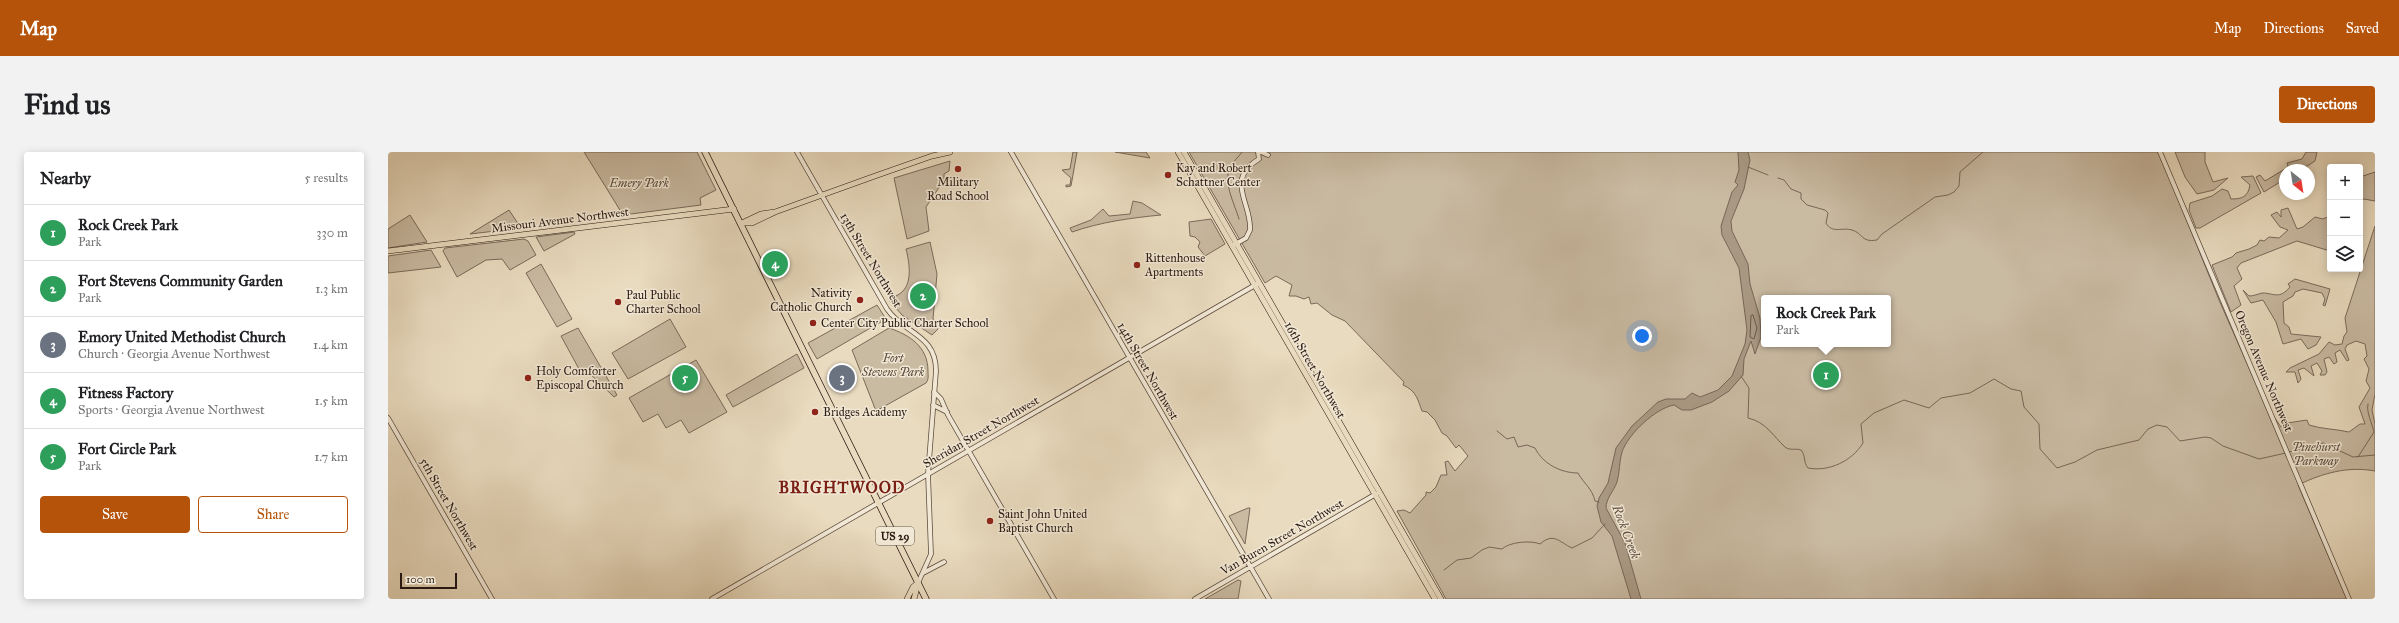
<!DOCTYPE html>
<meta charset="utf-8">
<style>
:root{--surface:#fff;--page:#f2f2f2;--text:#202124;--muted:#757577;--line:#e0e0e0;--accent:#b45309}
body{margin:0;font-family:"IM FELL Great Primer",serif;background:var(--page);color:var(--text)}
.controls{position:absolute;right:12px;top:12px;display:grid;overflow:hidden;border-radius:4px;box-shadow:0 2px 10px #0003}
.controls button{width:36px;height:36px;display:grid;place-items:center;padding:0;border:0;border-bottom:1px solid var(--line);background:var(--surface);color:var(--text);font:20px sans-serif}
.compass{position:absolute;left:1891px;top:12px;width:36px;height:36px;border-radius:50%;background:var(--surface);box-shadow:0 2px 10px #0003;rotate:150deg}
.scale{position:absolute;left:12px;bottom:10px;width:57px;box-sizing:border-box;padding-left:4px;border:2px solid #2c1a12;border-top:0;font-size:11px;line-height:14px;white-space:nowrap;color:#2c1a12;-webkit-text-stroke:3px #f1e8d5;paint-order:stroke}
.you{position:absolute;left:1254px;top:184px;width:14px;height:14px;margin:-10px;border:3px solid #fff;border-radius:50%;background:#1a73e8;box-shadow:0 0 0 6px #1a73e833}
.badge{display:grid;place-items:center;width:26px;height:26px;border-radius:50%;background:var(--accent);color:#fff;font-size:13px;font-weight:700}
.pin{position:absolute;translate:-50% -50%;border:2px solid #fff;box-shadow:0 1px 4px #0006}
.popup{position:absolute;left:1373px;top:143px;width:130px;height:52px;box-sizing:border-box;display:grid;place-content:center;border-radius:4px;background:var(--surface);filter:drop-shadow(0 1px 3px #0005);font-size:13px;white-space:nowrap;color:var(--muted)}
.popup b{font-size:15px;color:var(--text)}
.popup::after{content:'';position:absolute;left:50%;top:100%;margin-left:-8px;border:8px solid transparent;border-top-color:var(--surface)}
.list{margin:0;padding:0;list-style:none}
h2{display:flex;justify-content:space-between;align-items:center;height:52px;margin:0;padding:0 16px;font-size:17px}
h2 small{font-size:13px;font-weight:400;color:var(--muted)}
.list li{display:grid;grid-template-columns:26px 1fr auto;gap:12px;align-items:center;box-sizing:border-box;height:56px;padding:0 16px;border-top:1px solid var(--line)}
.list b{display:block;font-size:15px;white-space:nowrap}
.list p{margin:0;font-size:13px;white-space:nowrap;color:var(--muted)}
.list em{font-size:13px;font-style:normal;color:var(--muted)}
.actions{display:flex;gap:8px;padding:12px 16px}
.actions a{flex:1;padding:9px 0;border:1px solid var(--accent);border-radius:4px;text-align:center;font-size:14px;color:var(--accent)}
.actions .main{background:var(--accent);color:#fff}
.icon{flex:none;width:22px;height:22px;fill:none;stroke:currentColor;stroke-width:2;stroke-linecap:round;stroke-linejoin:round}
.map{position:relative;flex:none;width:1987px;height:447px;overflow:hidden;border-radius:4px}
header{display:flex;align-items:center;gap:24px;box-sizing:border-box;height:56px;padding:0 20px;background:var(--accent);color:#fff}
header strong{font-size:19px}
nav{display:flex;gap:22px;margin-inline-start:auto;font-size:14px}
.intro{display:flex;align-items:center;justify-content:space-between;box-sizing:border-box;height:96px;padding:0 24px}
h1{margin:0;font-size:28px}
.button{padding:10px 18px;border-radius:4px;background:var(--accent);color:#fff;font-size:14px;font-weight:700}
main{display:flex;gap:24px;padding:0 24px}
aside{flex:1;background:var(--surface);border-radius:4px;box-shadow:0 2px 10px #0003}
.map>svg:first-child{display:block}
</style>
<header>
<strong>Map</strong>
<nav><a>Map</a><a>Directions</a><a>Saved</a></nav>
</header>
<div class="intro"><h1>Find us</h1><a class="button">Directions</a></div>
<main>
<aside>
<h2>Nearby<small>5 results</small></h2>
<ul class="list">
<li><span class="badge" style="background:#2e9e5b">1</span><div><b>Rock Creek Park</b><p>Park</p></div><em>330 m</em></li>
<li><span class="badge" style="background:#2e9e5b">2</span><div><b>Fort Stevens Community Garden</b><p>Park</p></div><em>1.3 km</em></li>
<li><span class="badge" style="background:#6b7280">3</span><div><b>Emory United Methodist Church</b><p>Church · Georgia Avenue Northwest</p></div><em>1.4 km</em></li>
<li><span class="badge" style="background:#2e9e5b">4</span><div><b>Fitness Factory</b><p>Sports · Georgia Avenue Northwest</p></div><em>1.5 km</em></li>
<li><span class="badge" style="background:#2e9e5b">5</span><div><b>Fort Circle Park</b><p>Park</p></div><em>1.7 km</em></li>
</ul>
<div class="actions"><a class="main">Save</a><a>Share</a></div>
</aside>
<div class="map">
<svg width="1987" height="447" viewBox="0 0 1987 447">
<rect width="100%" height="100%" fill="#e9dbbf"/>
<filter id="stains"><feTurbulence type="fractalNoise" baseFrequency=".005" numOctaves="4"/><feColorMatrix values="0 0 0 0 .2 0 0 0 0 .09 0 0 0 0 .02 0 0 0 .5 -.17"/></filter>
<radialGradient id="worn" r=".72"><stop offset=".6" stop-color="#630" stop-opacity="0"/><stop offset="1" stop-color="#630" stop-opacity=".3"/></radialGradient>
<path fill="#c9baa2" stroke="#7a6a5a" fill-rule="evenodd" d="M196 0H309L328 38 312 46 313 53 235 63Z
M685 0H689L683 34 678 35V33H682L683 26 674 18 682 17Z
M727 0H758L762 6Z
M801 0H1771L1831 148 1877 252 1893 275 1899 271 1919 268 1921 273C1933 277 1948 277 1961 280L1972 272H1977L1971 255 1982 236 1978 229 1981 217 1976 207 1979 204 1977 192 1968 189 1959 193 1957 197 1961 208 1959 209 1952 198 1947 201 1949 210 1946 212 1941 205 1936 207 1939 220 1937 223H1932L1934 219 1929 211 1923 214 1926 224 1916 216 1910 218 1913 227 1910 231 1907 220H1898L1902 216 1931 202 1941 190 1947 193 1954 192 1956 184 1959 180 1957 166 1987 74V242L1984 258 1987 272V319C1960 314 1935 321 1910 333L1959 447H1058L1009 359 1016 358 1022 361 1038 343V340L1042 341 1048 335 1053 323H1059L1057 310 1060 309 1067 319 1080 304 1071 293 1068 296 1059 284 1054 281 1047 268 1039 260 1034 259C1030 249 1029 239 1015 233L1016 230 957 169 944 163 929 151 923 152 921 145 916 147 908 144H901L904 133 888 124 877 131ZM1376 146H1500V192H1376Z
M1787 0H1817V10L1825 30 1840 26 1826 38 1809 42 1797 25Z
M1918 0H1929L1927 9 1913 18H1901L1899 11 1914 7Z
M562 9 561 19 556 22V28L538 55 541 79 519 87 506 26Z
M1897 17V27L1876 40 1868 25 1872 23 1877 29Z
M1987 20V49L1976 47 1972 49V25Z
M1865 24 1873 41 1812 76H1808L1801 58 1802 51 1824 44 1834 37 1840 39 1843 47C1854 47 1860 45 1862 33L1853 25Z
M745 49 754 51 773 63C742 66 713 70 684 80L682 76 703 68 715 57 721 64 742 62Z
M1900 56 1909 77 1915 75 1927 65 1935 67 1942 64V99L1909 89 1853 111 1849 116 1854 127 1846 134 1853 153 1843 160 1824 113 1844 105 1848 101 1861 97 1869 93 1872 88 1876 89 1881 85 1891 86 1900 78 1892 75 1883 63 1889 60 1893 65V58Z
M121 58 133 76 82 82Z
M22 63 39 90 0 96V77Z
M823 67 837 92 817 104 810 95 812 90 807 85 802 84 801 70Z
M186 80 187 82 156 99 148 85Z
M136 87 140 89 148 103 122 118 114 107 98 108 69 125 55 99 57 96Z
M542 90 549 122 545 167 550 177 544 183 514 163 501 148C505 145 511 143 514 140 525 130 521 109 518 97Z
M43 98 53 115 0 121V104Z
M153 112 184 167 169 175 138 121Z
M1907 127 1942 137 1937 154 1935 153 1937 147 1934 141 1915 137 1907 140 1905 144 1895 150 1896 171 1901 175 1903 182 1933 185 1928 193 1920 197 1913 187 1895 192 1888 170 1875 148 1863 151 1855 138 1861 144C1866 144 1870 142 1874 141 1886 141 1891 148 1902 135L1900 132Z
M489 153 498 167 429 207 420 191Z
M282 167 298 195 240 227 224 201Z
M190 176 229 243 226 245 201 221 191 217 173 184Z
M501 176C522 183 540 195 540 219 540 224 541 227 538 231L488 259 464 198Z
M409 202 416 216 345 255 338 243Z
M308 208 339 260 301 281 293 268 278 276 270 262 255 270 241 246Z
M860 356H862L857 392 841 364Z
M850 428 853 429 850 447H817Z"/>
<path fill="#a99984" stroke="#776656" d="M1350 0H1360L1362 8 1356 37 1343 69 1344 79 1360 112 1362 132 1372 166 1373 185 1367 202 1363 189 1356 207 1355 223 1341 239 1324 250 1303 258H1294L1286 253C1268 256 1240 282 1234 300 1231 309 1232 320 1229 330 1226 339 1218 346 1218 356L1237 391 1253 447H1243L1224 384 1213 370 1209 354 1211 346 1220 331 1228 296 1244 274 1270 250 1278 247H1297L1304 241 1312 245 1330 238 1344 224 1357 192 1359 178 1351 116 1334 83 1333 74 1344 40 1350 33 1347 30 1351 18Z"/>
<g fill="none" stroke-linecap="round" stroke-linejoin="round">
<path stroke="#6a5a4b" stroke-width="1" d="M1365 163 1369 176 1366 187 1362 185 1363 164Z"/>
<path stroke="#776656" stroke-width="1" d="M1360 15 1380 23
M1390 26 1396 28 1403 37 1413 41V47L1419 53 1437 58 1440 61 1438 71C1444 82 1454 75 1464 78 1475 81 1473 91 1489 88L1494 82 1547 45 1560 43 1566 40 1571 34 1572 20 1595 0
M851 67C847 53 836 33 841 18 843 11 850 6 854 0
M1353 224 1361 236 1360 266C1378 270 1385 284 1397 295 1402 299 1407 296 1413 298 1418 304 1415 310 1420 316 1441 320 1464 309 1475 291L1473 272 1486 261 1516 248 1541 256 1553 246 1582 241 1606 227 1623 237 1633 239 1636 255 1651 272 1652 297 1669 316 1687 310 1709 298 1751 288 1760 277 1769 273 1779 275 1792 289 1817 285 1823 286 1835 294 1871 307 1898 301
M1109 279 1119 287 1126 285 1130 295 1139 293 1147 296C1155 312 1173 321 1190 321 1196 332 1204 336 1207 349L1211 350
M1901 300 1935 291 1965 305 1987 303
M1970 305 1986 280C1984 271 1978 260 1980 252
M1056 418 1069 408 1083 406 1094 398 1101 395 1114 397C1121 390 1143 388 1152 392 1166 380 1171 390 1184 396L1204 386 1217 372"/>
<g stroke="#5b4a3d" stroke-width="5.5">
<path id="minor" d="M409 0 499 157C516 182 548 182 548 219L540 322 543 402 530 431
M623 0 881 447
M873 0 880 3
M1772 0 1961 447
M846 93 858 86 862 78C864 51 836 28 871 7L870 0
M546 240 553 247 560 263 666 447
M545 253 559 260
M0 266 104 447
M535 421 556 410
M324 447 869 132
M807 447 988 342"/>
</g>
<g stroke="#2c1a12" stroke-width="6">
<path id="major" d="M790 0 1047 447
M796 0 1053 447
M353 71H364L387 60 487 24 544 4 562 0
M354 71 373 62 387 60
M0 99 346 57
M519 447 525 435 530 431
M526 447 530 431"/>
</g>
<g stroke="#2c1a12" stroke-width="7">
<path id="highway" d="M317 0 538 447"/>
</g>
<use href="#minor" stroke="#f1e8d5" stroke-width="4"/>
<use href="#major" stroke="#e9dbbf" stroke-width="5"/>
<use href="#highway" stroke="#e9dbbf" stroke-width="5.5"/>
</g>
<g fill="#8f2418" stroke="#f1e8d5" stroke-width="1.5">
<circle cx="570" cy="17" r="4"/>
<circle cx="780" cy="23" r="4"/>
<circle cx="749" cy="113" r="4"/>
<circle cx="472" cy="148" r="4"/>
<circle cx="230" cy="150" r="4"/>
<circle cx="425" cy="171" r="4"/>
<circle cx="140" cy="226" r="4"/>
<circle cx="427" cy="260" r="4"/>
<circle cx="602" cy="369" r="4"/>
</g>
<g text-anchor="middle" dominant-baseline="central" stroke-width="3" stroke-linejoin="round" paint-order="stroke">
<rect fill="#f1e8d5" stroke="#67584c" stroke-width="1" x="488" y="375" width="38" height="18" rx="3"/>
<g font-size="11" font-weight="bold" fill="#2c1a12">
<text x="507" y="384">US 29</text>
</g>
<g font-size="12" fill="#2c1a12" stroke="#f1e8d5" text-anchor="start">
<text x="788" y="16">Kay and Robert<tspan x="788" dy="14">Schattner Center</tspan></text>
<text x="570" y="30" text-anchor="middle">Military<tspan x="570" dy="14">Road School</tspan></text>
<text x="757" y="106">Rittenhouse<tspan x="757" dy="14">Apartments</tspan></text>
<text x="464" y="141" text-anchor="end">Nativity<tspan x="464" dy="14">Catholic Church</tspan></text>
<text x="238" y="143">Paul Public<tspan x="238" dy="14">Charter School</tspan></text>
<text x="433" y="171">Center City Public Charter School</text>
<text x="148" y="219">Holy Comforter<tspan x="148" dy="14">Episcopal Church</tspan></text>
<text x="435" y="260">Bridges Academy</text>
<text x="610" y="362">Saint John United<tspan x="610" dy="14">Baptist Church</tspan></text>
</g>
<g font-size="12" font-style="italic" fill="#5b4a3d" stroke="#f1e8d5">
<text x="251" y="31">Emery Park</text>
<text x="505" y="206">Fort<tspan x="505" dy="14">Stevens Park</tspan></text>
<text x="1928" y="295">Pinehurst<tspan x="1928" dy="14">Parkway</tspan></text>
</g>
<g font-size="12" fill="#2c1a12" stroke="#f1e8d5">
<text transform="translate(172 68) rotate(-7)">Missouri Avenue Northwest</text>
<text transform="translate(483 108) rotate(59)">13th Street Northwest</text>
<text transform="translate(927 218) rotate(60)">16th Street Northwest</text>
<text transform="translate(760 219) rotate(60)">14th Street Northwest</text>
<text transform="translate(1876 219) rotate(67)">Oregon Avenue Northwest</text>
<text transform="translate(593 280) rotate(-30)">Sheridan Street Northwest</text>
<text transform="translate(61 352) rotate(60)">5th Street Northwest</text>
<text transform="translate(894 385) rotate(-30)">Van Buren Street Northwest</text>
</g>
<g font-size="13" font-style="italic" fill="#5e4d40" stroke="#f1e8d5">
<text transform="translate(1238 380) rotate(69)">Rock Creek</text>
</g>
<g font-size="16" font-weight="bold" letter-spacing="1" fill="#7a1f14" stroke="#f1e8d5">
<text x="454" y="335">BRIGHTWOOD</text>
</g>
</g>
<rect width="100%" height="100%" filter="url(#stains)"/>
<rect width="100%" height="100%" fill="url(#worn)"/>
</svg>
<div class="controls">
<button>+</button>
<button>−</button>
<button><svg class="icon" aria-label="layers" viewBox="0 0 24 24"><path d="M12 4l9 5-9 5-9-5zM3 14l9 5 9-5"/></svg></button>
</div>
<svg class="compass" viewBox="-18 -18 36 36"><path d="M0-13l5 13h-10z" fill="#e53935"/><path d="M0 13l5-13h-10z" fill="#757577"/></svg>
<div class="scale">100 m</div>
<div class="you"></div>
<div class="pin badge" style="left:1438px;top:223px;background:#2e9e5b">1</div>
<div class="popup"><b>Rock Creek Park</b>Park</div>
<div class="pin badge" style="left:535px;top:144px;background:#2e9e5b">2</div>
<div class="pin badge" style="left:454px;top:226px;background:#6b7280">3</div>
<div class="pin badge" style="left:387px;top:112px;background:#2e9e5b">4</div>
<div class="pin badge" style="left:297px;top:226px;background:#2e9e5b">5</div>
</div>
</main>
